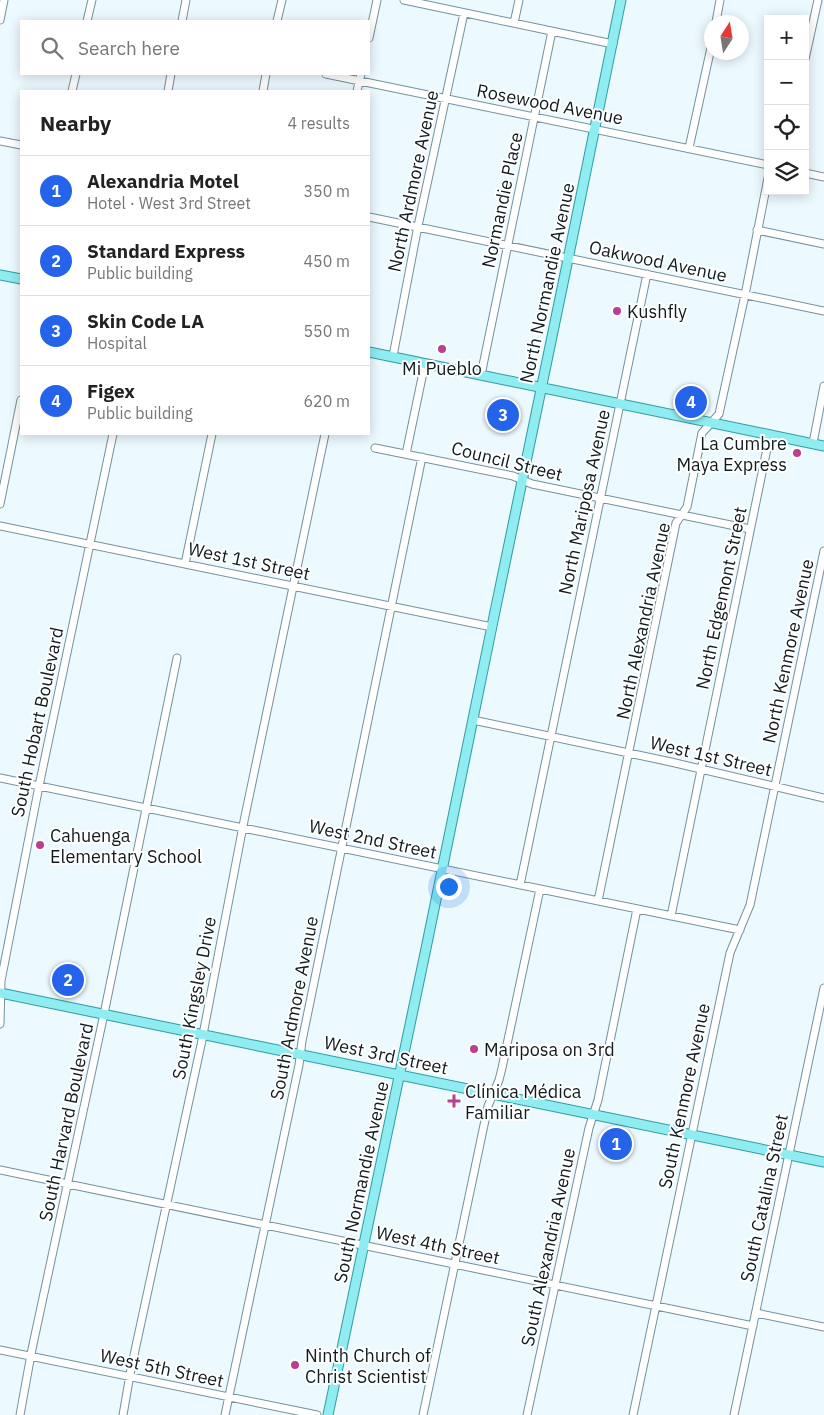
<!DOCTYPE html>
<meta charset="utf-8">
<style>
:root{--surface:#fff;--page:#f6f6f6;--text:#222;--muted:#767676;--line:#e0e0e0;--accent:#2563eb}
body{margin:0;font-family:"IBM Plex Sans",sans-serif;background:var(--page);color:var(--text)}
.controls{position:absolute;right:15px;top:15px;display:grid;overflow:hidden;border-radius:0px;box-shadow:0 2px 12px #0003}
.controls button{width:45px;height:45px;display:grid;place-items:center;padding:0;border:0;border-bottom:1px solid var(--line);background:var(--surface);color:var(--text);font:25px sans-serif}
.compass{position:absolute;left:704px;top:15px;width:45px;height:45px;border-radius:50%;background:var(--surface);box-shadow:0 2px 12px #0003;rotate:12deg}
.you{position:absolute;left:448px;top:886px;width:18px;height:18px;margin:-12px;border:4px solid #fff;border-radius:50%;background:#1a73e8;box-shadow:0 0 0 8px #1a73e833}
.badge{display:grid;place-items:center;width:32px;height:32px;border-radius:50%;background:var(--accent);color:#fff;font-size:16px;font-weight:700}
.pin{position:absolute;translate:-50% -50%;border:2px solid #fff;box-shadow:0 1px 5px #0006}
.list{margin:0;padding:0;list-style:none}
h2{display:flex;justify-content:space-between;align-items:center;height:65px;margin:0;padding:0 20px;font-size:21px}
h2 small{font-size:16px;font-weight:400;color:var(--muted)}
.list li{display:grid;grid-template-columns:32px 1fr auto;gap:15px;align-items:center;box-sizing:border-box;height:70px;padding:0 20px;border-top:1px solid var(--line)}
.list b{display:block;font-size:19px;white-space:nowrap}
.list p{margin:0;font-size:16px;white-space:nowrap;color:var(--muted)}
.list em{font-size:16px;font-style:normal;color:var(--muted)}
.icon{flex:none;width:28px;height:28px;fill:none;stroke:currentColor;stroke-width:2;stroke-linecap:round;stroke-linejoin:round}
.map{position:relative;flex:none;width:824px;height:1415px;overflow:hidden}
.search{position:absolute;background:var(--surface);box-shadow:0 2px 12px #0003;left:20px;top:20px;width:350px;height:55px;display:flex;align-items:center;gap:12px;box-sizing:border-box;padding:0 18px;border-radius:0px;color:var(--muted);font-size:19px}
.panel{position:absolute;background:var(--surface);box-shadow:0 2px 12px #0003;left:20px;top:90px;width:350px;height:345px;border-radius:0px}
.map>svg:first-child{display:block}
</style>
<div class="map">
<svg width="824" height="1415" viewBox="0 0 824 1415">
<rect width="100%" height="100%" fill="#ecf9fe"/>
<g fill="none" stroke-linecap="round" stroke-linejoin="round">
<g stroke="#74919d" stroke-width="9">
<path id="minor" d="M404 0 613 44
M0 20 4 0
M87 21 92 0
M182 21 186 0
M277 21 282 0
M716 22 720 0
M514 23 519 0
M369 38 377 0
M805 59 818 0
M326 74 768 165
M72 91 76 74
M168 91 171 74
M263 91 266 74
M357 91 361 74
M0 141 21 145
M689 148 712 43
M805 173 824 177
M369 217 824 311
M757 230 824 244
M393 356 418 226 464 13
M481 375 552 31
M813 443 824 386
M375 448 513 476 532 484 750 529
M406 454 425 363
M0 504 21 400
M0 526 492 627
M185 564 212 434
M473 720 671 762 824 798
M0 778 740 930
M520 885 647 274
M598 901 676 523 687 507 702 433 719 414 745 295 768 178
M671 916 770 434
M0 1024 1 981 39 786 113 434
M0 1170 753 1326
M756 1313 824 1327
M0 1350 317 1415
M20 1415 32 1349 104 1014 177 658
M123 1415 131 1369 201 1045 244 821 325 434
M225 1415 299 1065 302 1041 422 457
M423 1415 488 1106 499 1080 502 1068 540 889
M527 1415 589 1128 598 1100 637 909
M633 1415 730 953 750 905 824 551
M734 1415 824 988"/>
</g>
<g stroke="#319ba2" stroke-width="11">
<path id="major" d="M0 275 21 279
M369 352 824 446
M0 993 824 1162
M328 1415C385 1153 438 889 492 626 535 417 579 209 621 0"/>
</g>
<use href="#minor" stroke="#fff" stroke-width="7"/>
<use href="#major" stroke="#8fecf1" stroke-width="9"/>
</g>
<g fill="#b93f91" stroke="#fff" stroke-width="2">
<circle cx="617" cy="311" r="5"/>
<circle cx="442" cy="349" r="5"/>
<circle cx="797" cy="453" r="5"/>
<circle cx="40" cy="845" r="5"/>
<circle cx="474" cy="1049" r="5"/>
<path d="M451.5 1093.5h5v5h5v5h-5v5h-5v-5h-5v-5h5z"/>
<circle cx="295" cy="1365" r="5"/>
</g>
<g text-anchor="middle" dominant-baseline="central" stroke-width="4" stroke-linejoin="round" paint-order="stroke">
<g font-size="18" fill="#0f1b1f" stroke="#fff">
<text transform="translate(550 104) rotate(11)">Rosewood Avenue</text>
<text transform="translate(413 181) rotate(-78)">North Ardmore Avenue</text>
<text transform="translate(502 200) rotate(-78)">Normandie Place</text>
<text transform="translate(658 261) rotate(12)">Oakwood Avenue</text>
<text transform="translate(547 283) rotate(-78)">North Normandie Avenue</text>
<text transform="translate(507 461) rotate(14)">Council Street</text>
<text transform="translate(584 502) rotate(-78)">North Mariposa Avenue</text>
<text transform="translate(249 561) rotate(12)">West 1st Street</text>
<text transform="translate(721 598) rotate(-78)">North Edgemont Street</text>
<text transform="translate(643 621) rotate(-78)">North Alexandria Avenue</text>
<text transform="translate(788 651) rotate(-78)">North Kenmore Avenue</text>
<text transform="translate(37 722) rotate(-78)">South Hobart Boulevard</text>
<text transform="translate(711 756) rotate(13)">West 1st Street</text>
<text transform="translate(373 839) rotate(12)">West 2nd Street</text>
<text transform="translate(194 998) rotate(-79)">South Kingsley Drive</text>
<text transform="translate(294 1008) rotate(-79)">South Ardmore Avenue</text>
<text transform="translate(386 1055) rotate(12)">West 3rd Street</text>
<text transform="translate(684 1096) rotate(-78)">South Kenmore Avenue</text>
<text transform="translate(66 1122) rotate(-78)">South Harvard Boulevard</text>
<text transform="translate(361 1182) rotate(-78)">South Normandie Avenue</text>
<text transform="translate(764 1198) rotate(-78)">South Catalina Street</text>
<text transform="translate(438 1245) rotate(12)">West 4th Street</text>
<text transform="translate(548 1247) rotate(-78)">South Alexandria Avenue</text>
<text transform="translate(162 1368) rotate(12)">West 5th Street</text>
</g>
<g font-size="18" fill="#0f1b1f" stroke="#fff" text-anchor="start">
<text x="627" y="311">Kushfly</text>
<text x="442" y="368" text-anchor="middle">Mi Pueblo</text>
<text x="787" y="443" text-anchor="end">La Cumbre<tspan x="787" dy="21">Maya Express</tspan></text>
<text x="50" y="835">Cahuenga<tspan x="50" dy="21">Elementary School</tspan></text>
<text x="484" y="1049">Mariposa on 3rd</text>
<text x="465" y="1091">Clínica Médica<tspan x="465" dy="21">Familiar</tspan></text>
<text x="305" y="1355">Ninth Church of<tspan x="305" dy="21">Christ Scientist</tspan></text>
</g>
</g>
</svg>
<div class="controls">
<button>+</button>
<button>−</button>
<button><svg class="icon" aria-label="locate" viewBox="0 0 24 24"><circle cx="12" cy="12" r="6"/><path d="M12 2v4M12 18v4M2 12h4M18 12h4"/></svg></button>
<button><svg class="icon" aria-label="layers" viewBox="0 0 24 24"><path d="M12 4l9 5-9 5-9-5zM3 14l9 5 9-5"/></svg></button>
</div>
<svg class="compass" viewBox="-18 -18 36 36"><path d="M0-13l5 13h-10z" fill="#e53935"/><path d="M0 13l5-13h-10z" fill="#767676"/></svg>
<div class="you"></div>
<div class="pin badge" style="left:616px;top:1144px">1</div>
<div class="pin badge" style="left:68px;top:980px">2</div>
<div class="pin badge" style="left:503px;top:415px">3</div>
<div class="pin badge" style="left:691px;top:402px">4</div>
<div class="search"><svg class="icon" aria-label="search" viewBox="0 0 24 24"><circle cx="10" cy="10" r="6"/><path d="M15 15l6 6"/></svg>Search here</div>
<section class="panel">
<h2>Nearby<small>4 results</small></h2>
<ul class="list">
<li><span class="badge">1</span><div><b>Alexandria Motel</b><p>Hotel · West 3rd Street</p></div><em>350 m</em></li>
<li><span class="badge">2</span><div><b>Standard Express</b><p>Public building</p></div><em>450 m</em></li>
<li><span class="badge">3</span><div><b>Skin Code LA</b><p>Hospital</p></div><em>550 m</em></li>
<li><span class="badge">4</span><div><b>Figex</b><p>Public building</p></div><em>620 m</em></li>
</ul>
</section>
</div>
